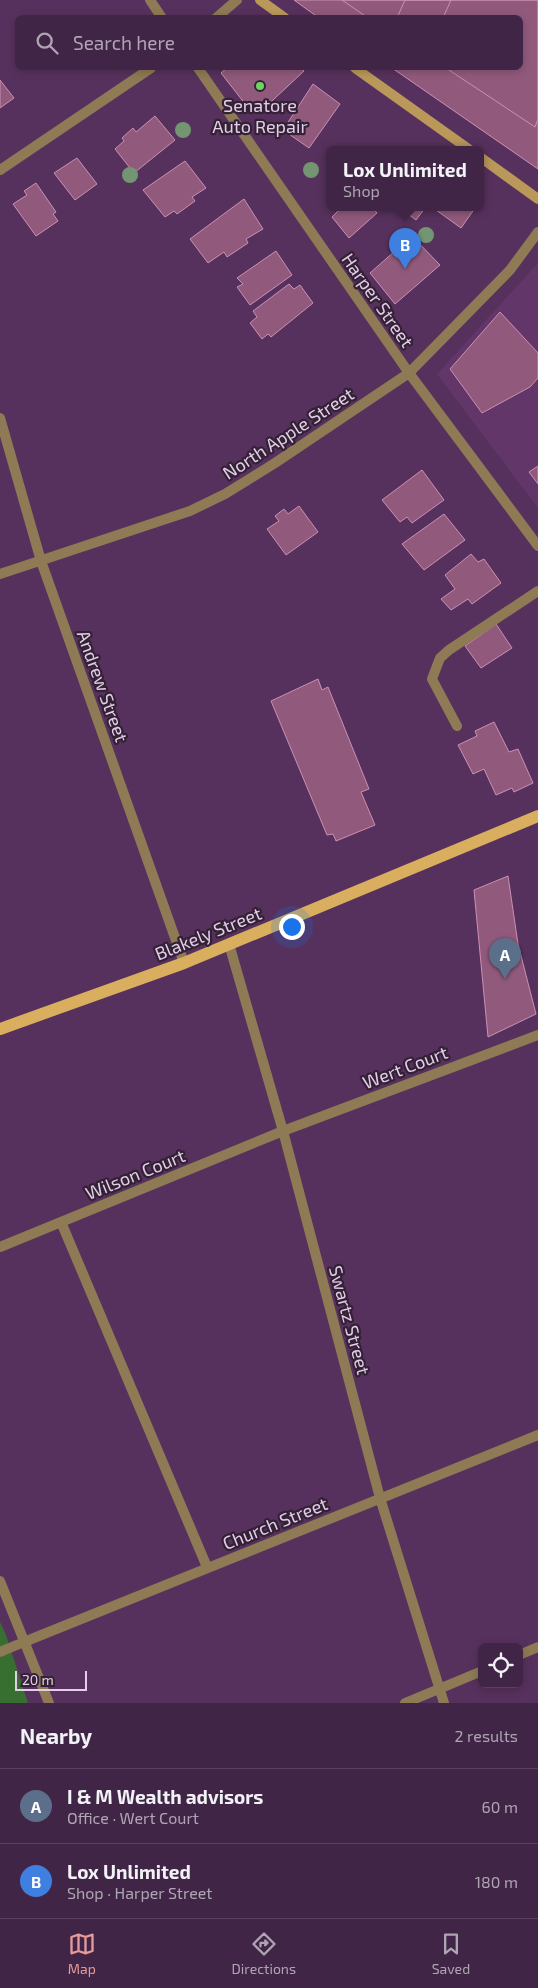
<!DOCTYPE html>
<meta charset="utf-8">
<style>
:root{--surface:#412546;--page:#4c3151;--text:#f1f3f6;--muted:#aea5b3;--line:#5a425f;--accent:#e69b98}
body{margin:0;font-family:"Exo 2",sans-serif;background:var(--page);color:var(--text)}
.controls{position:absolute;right:15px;bottom:15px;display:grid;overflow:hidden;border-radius:8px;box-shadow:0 2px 8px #0003}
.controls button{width:45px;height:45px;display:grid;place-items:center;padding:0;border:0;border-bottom:1px solid var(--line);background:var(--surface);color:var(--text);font:25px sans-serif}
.scale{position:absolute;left:15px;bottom:12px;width:72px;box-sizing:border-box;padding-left:5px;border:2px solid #e4cde8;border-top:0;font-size:14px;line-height:18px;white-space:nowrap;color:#e4cde8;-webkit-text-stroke:4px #332135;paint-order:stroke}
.you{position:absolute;left:291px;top:926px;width:18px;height:18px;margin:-12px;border:4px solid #fff;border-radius:50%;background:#1a73e8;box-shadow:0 0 0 8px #1a73e833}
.badge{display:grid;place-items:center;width:32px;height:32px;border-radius:50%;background:var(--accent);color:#fff;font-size:16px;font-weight:700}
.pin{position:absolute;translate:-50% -41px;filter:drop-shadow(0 1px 2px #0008)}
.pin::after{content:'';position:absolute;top:26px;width:18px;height:15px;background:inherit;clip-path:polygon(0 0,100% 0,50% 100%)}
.popup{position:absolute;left:326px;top:146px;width:158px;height:65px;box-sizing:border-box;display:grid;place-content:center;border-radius:8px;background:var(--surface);filter:drop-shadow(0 1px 4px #0005);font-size:16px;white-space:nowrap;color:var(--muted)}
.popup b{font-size:19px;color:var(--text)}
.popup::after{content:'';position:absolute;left:50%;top:100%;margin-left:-10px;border:10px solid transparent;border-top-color:var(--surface)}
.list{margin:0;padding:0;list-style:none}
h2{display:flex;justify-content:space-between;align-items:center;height:65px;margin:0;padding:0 20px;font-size:21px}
h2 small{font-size:16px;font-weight:400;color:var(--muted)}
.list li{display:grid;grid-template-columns:32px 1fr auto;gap:15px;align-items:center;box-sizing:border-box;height:75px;padding:0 20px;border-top:1px solid var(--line)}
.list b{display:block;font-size:19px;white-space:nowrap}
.list p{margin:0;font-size:16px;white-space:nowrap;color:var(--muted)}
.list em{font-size:16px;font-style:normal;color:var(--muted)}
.icon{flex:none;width:28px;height:28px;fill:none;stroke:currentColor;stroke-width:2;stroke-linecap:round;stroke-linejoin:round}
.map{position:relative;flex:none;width:538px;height:1703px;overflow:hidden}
.search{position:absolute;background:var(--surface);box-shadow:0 2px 8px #0003;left:15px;right:15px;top:15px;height:55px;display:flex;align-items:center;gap:12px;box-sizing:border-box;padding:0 18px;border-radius:8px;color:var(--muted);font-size:19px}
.sheet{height:215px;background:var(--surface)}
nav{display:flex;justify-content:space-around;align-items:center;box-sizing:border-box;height:70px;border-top:1px solid var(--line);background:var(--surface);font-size:14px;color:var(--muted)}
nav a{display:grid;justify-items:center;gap:2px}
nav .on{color:var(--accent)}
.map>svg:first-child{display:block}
</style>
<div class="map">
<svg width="538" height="1703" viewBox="0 0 538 1703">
<rect width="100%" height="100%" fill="#57315d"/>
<path fill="#623669" d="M538 263V508L437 374Z"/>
<path fill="#376f30" d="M0 1622 6 1635 28 1703H0Z"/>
<path fill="#915a7d" stroke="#cb90b4" d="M294 0H538V169L392 68H520V18H319Z
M342 0H538V119L535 127 446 68H520V18H368Z
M405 0H451L443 18H397Z
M227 68H300L304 71 258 114 242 100 221 73Z
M0 80 14 98 0 108Z
M313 84 340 104 309 148 283 130Z
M155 116 175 140 134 173 115 149 124 141 122 138 133 128 136 132Z
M77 158 97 184 75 200 54 173Z
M185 161 206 188 192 197 195 201 177 214 174 211 165 217 143 190Z
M36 183 56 212 53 214 58 221 36 236 13 204 27 195 24 191Z
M244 199 263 229 246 239 248 243 227 257 224 252 208 263 190 239Z
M341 208H373L377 213 349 238 332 217Z
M400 208H425L416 220Z
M438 208H475L461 228 436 210Z
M412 236 440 265 395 304 370 273Z
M276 251 292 275 250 305 237 287 243 284 237 278Z
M289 284 294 289 300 285 313 303 271 337 268 334 262 339 250 323 257 317 253 311Z
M500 312 538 353V378L530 387 482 413 450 369Z
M538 466V484L529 472Z
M422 470 444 500 412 523 407 517 400 522 382 500Z
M299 506 318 532 286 555 267 529 279 521 275 516 284 509 288 514Z
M444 514 465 540 424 570 402 544Z
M471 554 478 562 484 559 501 583 472 604 468 599 451 610 441 599 455 589 445 575Z
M496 624 512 648 481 668 465 646Z
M318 679 322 690 328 687 369 789 361 792 375 825 336 841 333 834 327 835 271 701Z
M494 722 509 752 518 749 533 783 514 792 512 788 496 795 484 769 473 774 458 745 477 736 475 731Z
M508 876 518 944 536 1014 488 1037 474 890Z"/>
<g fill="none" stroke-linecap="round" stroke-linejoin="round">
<path stroke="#8e7a54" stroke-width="10" d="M457 726 432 679 440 658 449 650 538 591
M61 1222 207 1567
M0 1652 24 1642"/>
<path stroke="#8e7a54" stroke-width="10" d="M150 0 162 18
M216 18 237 0
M198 68 409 373 538 546
M0 170 151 68
M0 418 41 561 184 963
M0 574 190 511 225 494 275 463 409 373 510 270 538 232
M229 944 283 1131 380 1498 444 1703
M0 1247 283 1131 538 1035
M0 1581 49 1703
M24 1642 538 1435
M519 1655 538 1647
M405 1703 482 1671"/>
<path stroke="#b9985a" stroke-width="10" d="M260 0 285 18
M355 68 470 150
M480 157 538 199"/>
<path stroke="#d9ae5e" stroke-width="12" d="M0 1029 184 963 538 816"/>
</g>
<g fill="#749571">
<circle cx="183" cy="130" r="8"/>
<circle cx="311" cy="170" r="8"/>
<circle cx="130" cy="175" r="8"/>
<circle cx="426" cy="235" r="8"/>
</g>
<circle fill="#6dd361" stroke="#332135" stroke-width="2" cx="260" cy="86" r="5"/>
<g text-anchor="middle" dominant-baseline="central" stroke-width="4.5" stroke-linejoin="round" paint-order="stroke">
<g font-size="18" fill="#e4cde8" stroke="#332135">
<text x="260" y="105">Senatore<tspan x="260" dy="21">Auto Repair</tspan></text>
</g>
<g font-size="18" fill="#e4cde8" stroke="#332135">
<text transform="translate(378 300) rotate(55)">Harper Street</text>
<text transform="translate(288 433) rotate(-33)">North Apple Street</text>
<text transform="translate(103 686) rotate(70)">Andrew Street</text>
<text transform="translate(208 933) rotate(-22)">Blakely Street</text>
<text transform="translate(405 1067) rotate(-21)">Wert Court</text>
<text transform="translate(135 1174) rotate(-22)">Wilson Court</text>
<text transform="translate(350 1320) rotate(75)">Swartz Street</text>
<text transform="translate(275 1523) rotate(-22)">Church Street</text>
</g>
</g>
</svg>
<div class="controls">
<button><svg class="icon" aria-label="locate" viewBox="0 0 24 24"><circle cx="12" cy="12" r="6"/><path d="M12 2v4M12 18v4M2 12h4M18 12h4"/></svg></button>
</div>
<div class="scale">20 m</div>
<div class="you"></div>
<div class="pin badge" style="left:505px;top:979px;background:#5c6f8a">A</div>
<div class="pin badge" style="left:405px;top:269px;background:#3f7fe0">B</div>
<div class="popup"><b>Lox Unlimited</b>Shop</div>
<div class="search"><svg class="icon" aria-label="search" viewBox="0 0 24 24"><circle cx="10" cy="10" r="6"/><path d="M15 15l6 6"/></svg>Search here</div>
</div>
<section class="sheet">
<h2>Nearby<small>2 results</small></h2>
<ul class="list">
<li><span class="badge" style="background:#5c6f8a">A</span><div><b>I &amp; M Wealth advisors</b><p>Office · Wert Court</p></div><em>60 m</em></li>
<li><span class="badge" style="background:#3f7fe0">B</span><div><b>Lox Unlimited</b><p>Shop · Harper Street</p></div><em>180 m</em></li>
</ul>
</section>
<nav>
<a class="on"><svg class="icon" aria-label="map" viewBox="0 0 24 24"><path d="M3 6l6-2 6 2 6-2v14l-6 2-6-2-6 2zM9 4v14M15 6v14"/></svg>Map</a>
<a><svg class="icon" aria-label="directions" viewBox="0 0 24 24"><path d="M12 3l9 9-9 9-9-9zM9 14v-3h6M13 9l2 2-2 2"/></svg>Directions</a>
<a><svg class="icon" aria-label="saved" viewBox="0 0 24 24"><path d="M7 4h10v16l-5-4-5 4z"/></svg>Saved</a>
</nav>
